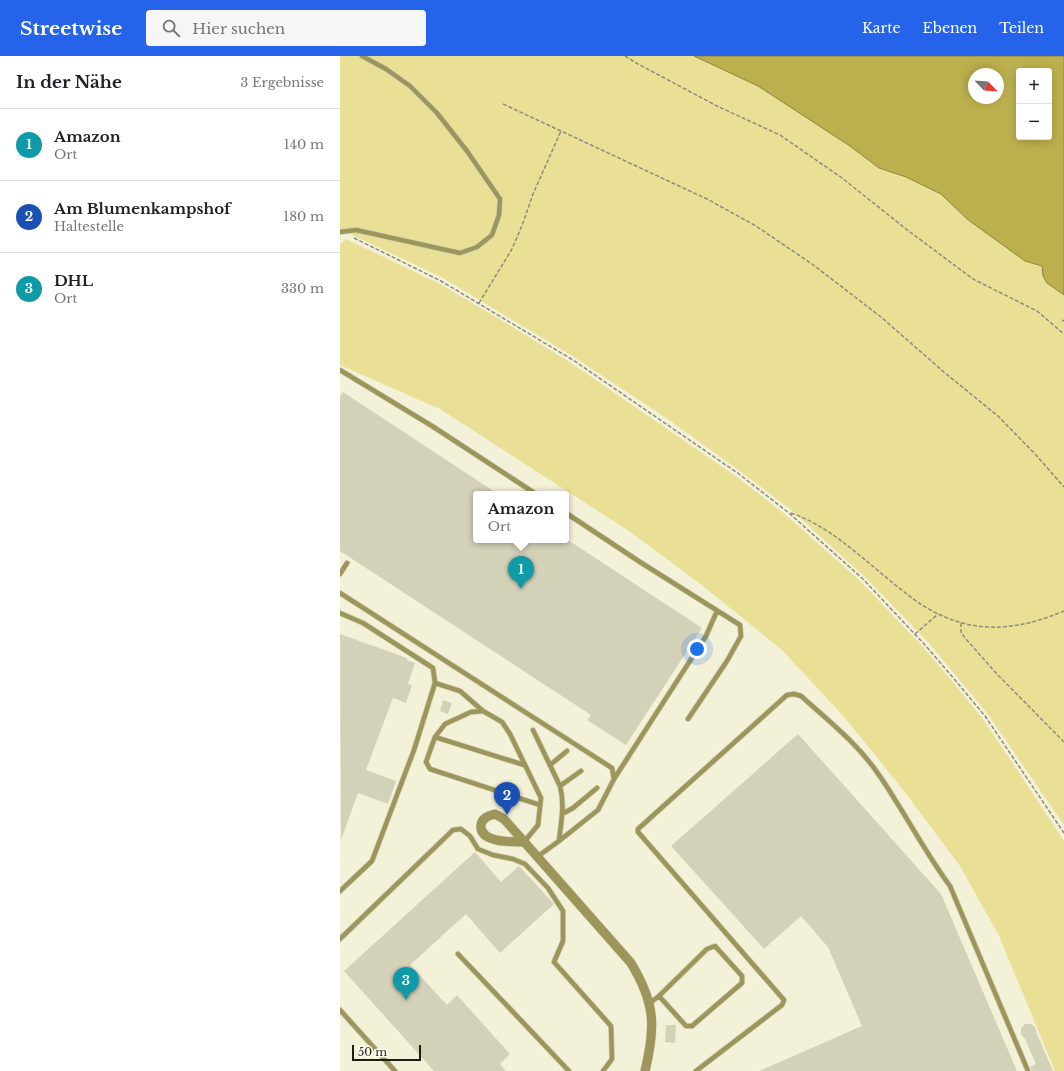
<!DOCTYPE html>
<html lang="de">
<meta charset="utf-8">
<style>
:root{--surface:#fff;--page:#f6f6f6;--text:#202124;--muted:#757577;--line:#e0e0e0;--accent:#2563eb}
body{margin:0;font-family:"Libre Baskerville",serif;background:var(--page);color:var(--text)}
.controls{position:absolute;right:12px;top:12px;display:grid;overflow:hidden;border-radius:4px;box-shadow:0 2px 10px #0003}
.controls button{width:36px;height:36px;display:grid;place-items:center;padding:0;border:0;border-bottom:1px solid var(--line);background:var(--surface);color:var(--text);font:20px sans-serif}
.compass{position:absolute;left:628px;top:12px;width:36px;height:36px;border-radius:50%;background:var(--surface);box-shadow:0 2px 10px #0003;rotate:115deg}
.scale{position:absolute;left:12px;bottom:10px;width:69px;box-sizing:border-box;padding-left:4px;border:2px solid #1e1d14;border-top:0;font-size:11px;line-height:14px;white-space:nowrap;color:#1e1d14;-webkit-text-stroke:3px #fffeee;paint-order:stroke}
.you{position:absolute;left:357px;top:593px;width:14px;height:14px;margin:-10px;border:3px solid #fff;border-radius:50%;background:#1a73e8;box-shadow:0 0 0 6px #1a73e833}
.badge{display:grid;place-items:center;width:26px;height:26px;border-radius:50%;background:var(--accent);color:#fff;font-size:13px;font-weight:700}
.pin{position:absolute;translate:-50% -33px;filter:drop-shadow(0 1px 2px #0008)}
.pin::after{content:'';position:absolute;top:21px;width:14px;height:12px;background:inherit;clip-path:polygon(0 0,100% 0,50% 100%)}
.popup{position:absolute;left:133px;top:435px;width:96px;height:52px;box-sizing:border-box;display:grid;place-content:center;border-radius:4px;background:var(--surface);filter:drop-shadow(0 1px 3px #0005);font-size:13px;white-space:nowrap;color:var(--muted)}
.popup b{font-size:15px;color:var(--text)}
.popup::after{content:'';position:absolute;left:50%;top:100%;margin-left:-8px;border:8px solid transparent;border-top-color:var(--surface)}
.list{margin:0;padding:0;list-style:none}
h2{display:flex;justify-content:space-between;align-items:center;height:52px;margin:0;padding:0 16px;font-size:17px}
h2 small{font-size:13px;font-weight:400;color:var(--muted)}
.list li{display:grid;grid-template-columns:26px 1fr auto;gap:12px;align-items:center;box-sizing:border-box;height:72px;padding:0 16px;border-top:1px solid var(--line)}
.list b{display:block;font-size:15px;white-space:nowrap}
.list p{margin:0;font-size:13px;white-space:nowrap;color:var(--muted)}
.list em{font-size:13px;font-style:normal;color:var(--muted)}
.icon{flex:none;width:22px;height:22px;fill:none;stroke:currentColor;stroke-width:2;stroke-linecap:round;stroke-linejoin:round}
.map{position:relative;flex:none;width:724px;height:1015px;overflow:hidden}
header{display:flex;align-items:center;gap:24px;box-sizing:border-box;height:56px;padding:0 20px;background:var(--accent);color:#fff}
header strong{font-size:19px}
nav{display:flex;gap:22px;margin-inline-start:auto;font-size:14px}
.search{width:280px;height:36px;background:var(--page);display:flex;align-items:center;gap:10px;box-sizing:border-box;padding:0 14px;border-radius:4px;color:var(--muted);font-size:15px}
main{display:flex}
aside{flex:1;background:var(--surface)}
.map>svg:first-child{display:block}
</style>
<header>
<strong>Streetwise</strong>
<div class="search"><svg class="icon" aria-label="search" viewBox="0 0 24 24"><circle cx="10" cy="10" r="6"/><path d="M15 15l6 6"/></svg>Hier suchen</div>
<nav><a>Karte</a><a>Ebenen</a><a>Teilen</a></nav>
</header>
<main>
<aside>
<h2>In der Nähe<small>3 Ergebnisse</small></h2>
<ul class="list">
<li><span class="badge" style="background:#0f9aa8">1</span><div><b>Amazon</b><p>Ort</p></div><em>140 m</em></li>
<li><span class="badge" style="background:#1a4fb4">2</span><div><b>Am Blumenkampshof</b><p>Haltestelle</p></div><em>180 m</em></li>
<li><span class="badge" style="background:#0f9aa8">3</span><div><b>DHL</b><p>Ort</p></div><em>330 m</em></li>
</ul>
</aside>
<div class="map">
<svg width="724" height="1015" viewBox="0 0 724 1015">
<rect width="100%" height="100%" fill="#f3f1d8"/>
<path fill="#e9e096" d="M0 0H354L418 30 510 90 539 112 566 121 601 138 627 163 685 205 702 210 703 220 720 237 724 239V769L647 657 588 586 525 521 450 453 401 416 329 364 234 301 103 222 0 173Z
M6 183 100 228 161 264 231 307 397 421 447 460 520 525 583 591 613 626 642 662 680 718 724 785V1015H715L659 880 620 810 564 735 505 662 442 594 363 530 289 475 100 353 0 309V189Z"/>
<path fill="#bcb04e" stroke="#8d843d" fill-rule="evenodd" d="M354 0H724V239L707 227 703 220 702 210 685 205 627 163 601 138 566 121 539 112 510 90 418 30ZM679 15H709V81H679ZM634 18H658V42H634Z"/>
<path fill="#d4d1b9" d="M3 336 158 438H136V484H228L362 572 286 689 247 664 251 659 0 495V340Z
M0 578 67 602V604L75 607 68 628 72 629 66 647 53 642 26 714 56 725 48 748 18 737 1 784Z
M103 644 112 647 108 658 100 655Z
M458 678 601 838 677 1015H419L522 970 488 891 461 860 424 893 331 790Z
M135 796 161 826 179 810 214 848 160 897 126 858 70 909 107 949 117 939 170 998 160 1008 166 1015H94L4 915Z
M685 968H691L695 971 697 978 713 1015H692L690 1011 696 1008 685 983 681 978V972Z
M326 969H336L335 987 325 986Z"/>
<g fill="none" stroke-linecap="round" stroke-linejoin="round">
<g stroke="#d1cfb9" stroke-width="6">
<path id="lane" d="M0 176 16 174 120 197 137 191 152 179 159 159 160 143 127 95 97 57 70 30 46 13 22 0
M0 314 92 370 196 438
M226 457 300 506 400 569 401 580 387 605 348 663
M0 518 7 507
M0 537 272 712 274 723 258 754 219 785
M0 557 23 567 93 612 95 627 74 694 32 805 0 835
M95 627 120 635 143 655
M193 674 220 730C225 748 221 767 219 785L197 801
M95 681 184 709
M210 709 227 695
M274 723 366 580 377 555
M220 730 241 715
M222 758 233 752 257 732
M184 786 198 769 201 742 170 678 162 666 143 655 131 656 105 668 95 681 86 706 90 713 200 749
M0 883 113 774 121 773 130 780 138 793 153 799 173 803 185 808 208 832 223 855V885L214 906 271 970 272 1003 263 1015
M118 898 229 1015
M310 947 319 940 367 893 375 890 402 920V927L352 970H346L319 940
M0 954 55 1015
M356 1015 442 949 444 944 298 776V773L447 639 454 638 461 640C489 665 518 688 539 719 564 755 584 795 610 830L688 1015"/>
</g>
<g stroke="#d1cfb9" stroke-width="10">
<path id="street" d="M184 786C172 786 139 787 141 769 142 762 148 760 155 758L164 763 291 907C315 947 316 970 305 1015"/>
</g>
<path stroke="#8d8b7a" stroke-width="1.5" stroke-dasharray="4 2" stroke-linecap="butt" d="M285 0 298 8 379 51 440 79 502 122 566 173 633 223 697 255 724 278
M163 48 367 143 416 170 472 208 541 261 605 317 658 360 696 399 724 431
M14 182 101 225 233 304 399 418 449 457 523 523 585 589 615 624 645 660 724 777
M139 247 172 193 183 167 193 138 221 75
M722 264 724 265
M451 457C477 466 497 481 518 498 539 515 560 534 582 549 630 579 674 576 724 555
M621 567V576L625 582 656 617 724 686
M575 578 598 558"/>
<use href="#lane" stroke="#9d965a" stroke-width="4.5"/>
<use href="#street" stroke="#9d965a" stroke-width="9"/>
</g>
</svg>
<div class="controls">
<button>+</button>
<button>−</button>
</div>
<svg class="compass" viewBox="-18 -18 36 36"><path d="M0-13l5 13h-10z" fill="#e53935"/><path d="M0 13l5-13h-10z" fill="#757577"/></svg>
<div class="scale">50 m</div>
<div class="you"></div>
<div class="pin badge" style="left:181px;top:533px;background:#0f9aa8">1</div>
<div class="popup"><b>Amazon</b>Ort</div>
<div class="pin badge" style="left:167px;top:759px;background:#1a4fb4">2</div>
<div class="pin badge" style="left:66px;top:944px;background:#0f9aa8">3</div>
</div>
</main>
